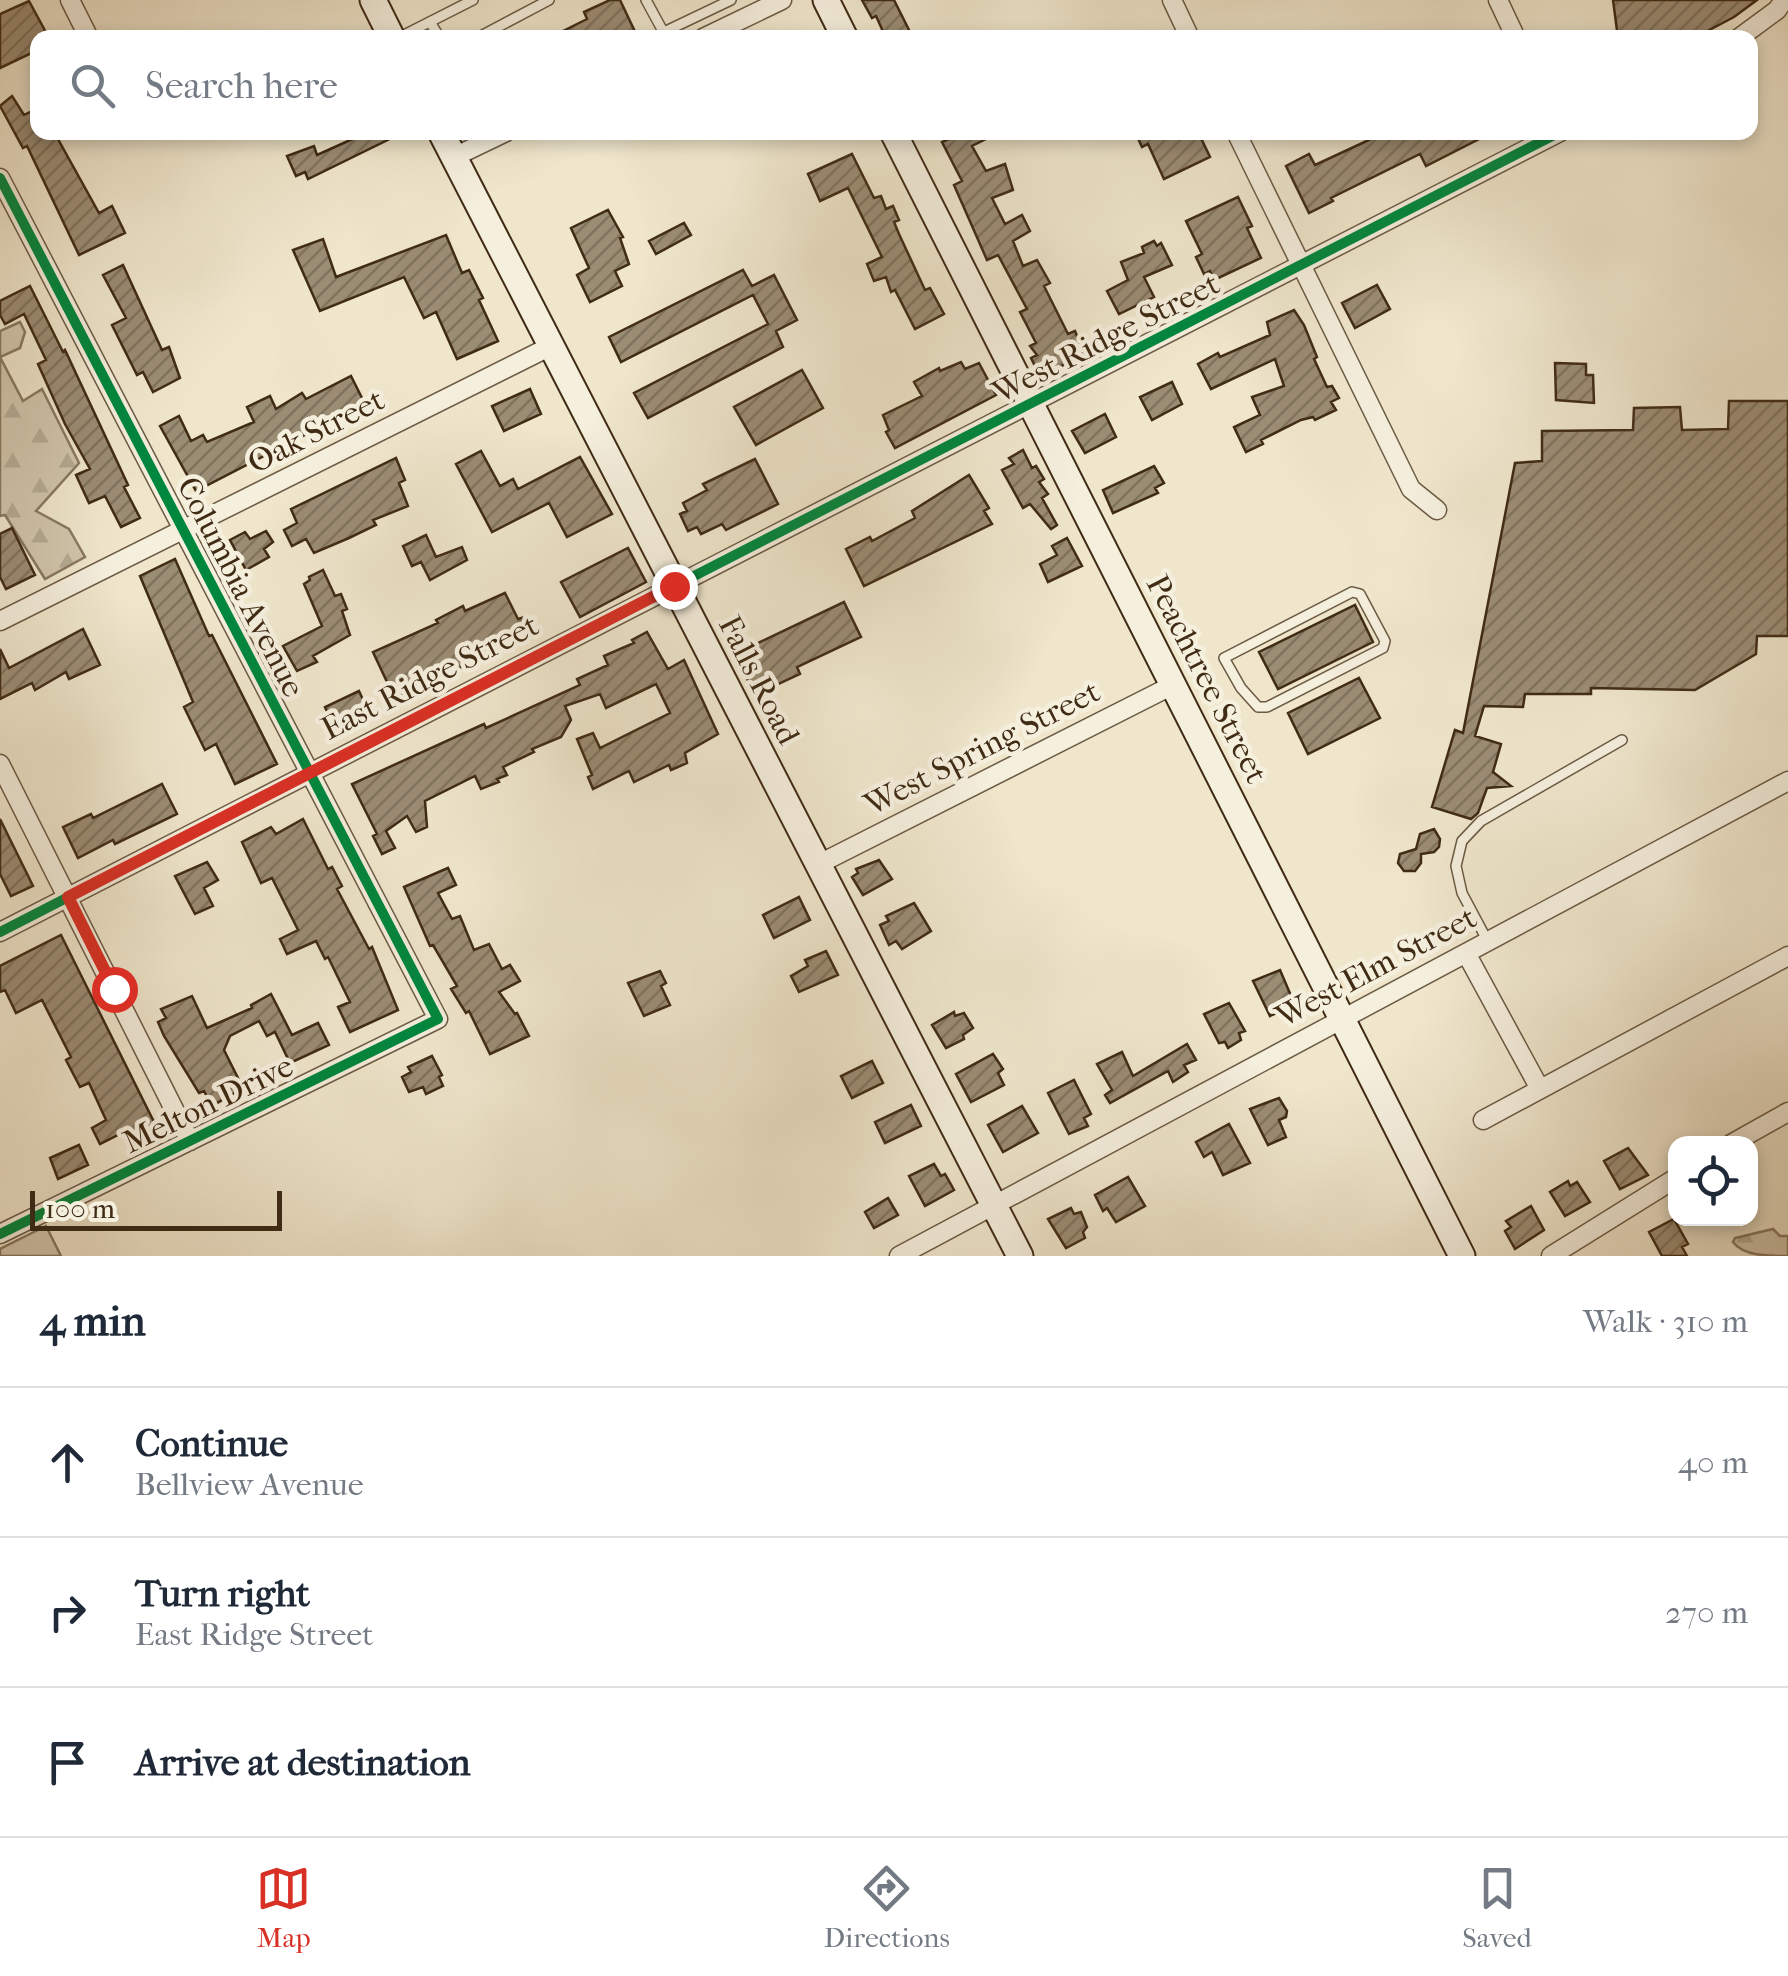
<!DOCTYPE html>
<meta charset="utf-8">
<style>
:root{--surface:#fff;--page:#f6f6f7;--text:#1f2937;--muted:#747a83;--line:#e0e1e3;--accent:#d93025}
body{margin:0;font-family:"IM FELL French Canon",serif;background:var(--page);color:var(--text)}
.controls{position:absolute;right:30px;bottom:30px;display:grid;overflow:hidden;border-radius:20px;box-shadow:0 5px 15px #0003}
.controls button{width:90px;height:90px;display:grid;place-items:center;padding:0;border:0;border-bottom:2px solid var(--line);background:var(--surface);color:var(--text);font:50px sans-serif}
.scale{position:absolute;left:30px;bottom:25px;width:252px;box-sizing:border-box;padding-left:10px;border:5px solid #402b15;border-top:0;font-size:28px;line-height:35px;white-space:nowrap;color:#402b15;-webkit-text-stroke:8px #f5efde;paint-order:stroke}
.stop{position:absolute;width:30px;height:30px;margin:-22px;border:8px solid #d93025;border-radius:50%;background:#fff}
.stop.end{background:#d93025;border-color:#fff;box-shadow:0 2px 10px #0008}
.list{margin:0;padding:0;list-style:none}
h2{display:flex;justify-content:space-between;align-items:center;height:130px;margin:0;padding:0 40px;font-size:42px}
h2 small{font-size:32px;font-weight:400;color:var(--muted)}
.list li{display:grid;grid-template-columns:65px 1fr auto;gap:30px;align-items:center;box-sizing:border-box;height:150px;padding:0 40px;border-top:2px solid var(--line)}
.list b{display:block;font-size:38px;white-space:nowrap}
.list p{margin:0;font-size:32px;white-space:nowrap;color:var(--muted)}
.list em{font-size:32px;font-style:normal;color:var(--muted)}
.icon{flex:none;width:55px;height:55px;fill:none;stroke:currentColor;stroke-width:2;stroke-linecap:round;stroke-linejoin:round}
.map{position:relative;flex:none;width:1788px;height:1256px;overflow:hidden}
.search{position:absolute;background:var(--surface);box-shadow:0 5px 15px #0003;left:30px;right:30px;top:30px;height:110px;display:flex;align-items:center;gap:25px;box-sizing:border-box;padding:0 35px;border-radius:20px;color:var(--muted);font-size:38px}
.sheet{height:580px;background:var(--surface)}
nav{display:flex;justify-content:space-around;align-items:center;box-sizing:border-box;height:140px;border-top:2px solid var(--line);background:var(--surface);font-size:28px;color:var(--muted)}
nav a{display:grid;justify-items:center;gap:5px}
nav .on{color:var(--accent)}
.map>svg:first-child{display:block}
</style>
<div class="map">
<svg width="1788" height="1256" viewBox="0 0 1788 1256">
<defs>
<pattern id="forest-firs" width="22" height="20" patternUnits="userSpaceOnUse" patternTransform="scale(2.5)"><rect width="22" height="20" fill="#d1c6ad"/><path d="M5 1l3.5 6h-7zM16 11l3.5 6h-7z" fill="#b4aa94"/></pattern>
<pattern id="building-hatch" width="6" height="6" patternUnits="userSpaceOnUse" patternTransform="scale(2.5)"><rect width="6" height="6" fill="#9b8c74"/><path d="M-1 1l2-2M0 6l6-6M5 7l2-2" fill="none" stroke="#80735e"/></pattern>
</defs>
<rect width="100%" height="100%" fill="#efe6cc"/>
<filter id="stains"><feTurbulence type="fractalNoise" baseFrequency=".002" numOctaves="4"/><feColorMatrix values="0 0 0 0 .2 0 0 0 0 .09 0 0 0 0 .02 0 0 0 .5 -.17"/></filter>
<radialGradient id="worn" r=".72"><stop offset=".6" stop-color="#630" stop-opacity="0"/><stop offset="1" stop-color="#630" stop-opacity=".3"/></radialGradient>
<path fill="#d1c6ad" stroke="#887861" stroke-width="2.5" d="M46 1226 61 1256H0V1249Z"/>
<path fill="url(#forest-firs)" stroke="#887861" stroke-width="2.5" d="M20 322 25 332 20 348 0 357 23 401 42 389 79 463 36 511 69 529 85 557 45 579 5 515 0 516V331Z
M1773 1229 1780 1236H1788V1256C1768 1256 1743 1256 1733 1242L1735 1238Z"/>
<path fill="url(#building-hatch)" stroke="#402b15" stroke-width="2.5" d="M610 0H620L638 38H549L587 19 584 12Z
M862 0H894L913 38H886L876 16 872 18Z
M1613 0H1757L1734 17 1694 38H1618Z
M29 1 49 38H38V50L0 68V14Z
M12 96 24 115 38 108V132H54L99 213 112 206 125 233 79 255 27 146 23 148 0 106Z
M368 132H404L308 179 305 172 296 176 287 156 314 146 317 155Z
M964 132H1000L972 146 986 171 1005 164 1013 190 992 198 1005 224 1022 215 1030 231 1013 241 1023 266 1037 260 1050 283 1044 286 1068 334 1075 331 1085 355 1040 376 1031 358 1037 355 1030 346 1036 343 1020 312 1027 309 998 255 987 260 954 185 962 181 942 142Z
M1135 132H1198L1210 157 1164 179 1148 144 1142 147Z
M1386 132H1493L1426 166 1420 154 1331 198 1333 201 1309 213 1286 166 1309 154 1315 165Z
M852 154 874 198 881 196 886 209 893 206 899 220 894 222 899 234 925 290 930 288 944 314 915 329 895 290 891 292 886 277 874 281 867 264 882 257 848 188 820 201 808 174Z
M1238 197 1252 226 1247 228 1261 258 1214 280 1210 271 1204 274 1196 257 1202 254 1186 221Z
M608 210 623 237 620 238 629 264 615 271 622 286 590 302 577 275 589 268 571 228Z
M684 223 691 235 656 254 649 241Z
M446 235 462 273 469 270 483 298 479 300 498 341 457 359 436 312 424 318 404 277 320 311 293 250 323 239 336 277Z
M1154 241 1157 246 1161 243 1172 265 1144 277 1154 297 1119 314 1107 291 1128 280 1121 262 1144 253 1142 247Z
M123 265 162 350 169 347 180 378 153 392 143 372 137 375 112 325 126 318 103 275Z
M743 270 752 286 774 275 797 320 776 331 783 347 648 418 634 393 768 324 753 295 621 362 609 337Z
M1377 285 1390 309 1355 328 1342 303Z
M30 286 63 352 65 350 128 485 124 487 140 518 121 527 105 496 89 503 76 475 90 469 65 424 38 364 46 360 24 314 5 324 0 315V301Z
M1294 310 1304 325 1317 357 1314 359 1327 387 1332 386 1339 398 1331 402 1336 410 1315 420 1313 417 1301 420 1261 440 1263 444 1246 452 1234 427 1260 415 1252 397 1284 386 1275 359 1211 389 1198 364 1218 353 1220 357 1270 335 1267 322Z
M961 362 965 369 979 363 996 395 895 448 886 432 889 430 883 415 922 396 914 382 939 368 940 371Z
M1555 363 1586 364V375H1593L1594 403 1556 400Z
M802 370 823 408 756 445 734 407Z
M351 376 365 404 196 491 160 426 179 416 191 441 203 435 207 442 254 422 247 407 270 396 276 409 302 393 306 399Z
M1172 382 1182 404 1152 420 1140 397Z
M530 389 541 414 504 431 492 406Z
M1729 401H1788V636H1757L1756 654 1695 690 1591 688V694H1525L1523 707 1484 706 1475 736 1501 744 1493 772 1511 786 1487 788 1478 813 1471 819 1432 807 1455 730 1463 733 1515 463 1542 461V431L1633 430 1634 408 1680 407 1682 430 1728 429Z
M1105 414 1116 437 1085 453 1072 431Z
M1023 450 1032 468 1036 466 1044 479 1039 482 1048 494 1042 498 1057 525 1051 529 1030 504 1023 508 1002 470 1014 464 1009 458Z
M481 451 500 486 513 479 518 489 580 457 612 514 567 537 549 503 492 532 456 464Z
M396 458 405 480 399 483 408 506 373 520 376 525 349 538 314 553 306 539 292 546 284 530 297 523 291 509Z
M755 459 778 504 726 530 722 524 701 534 697 527 688 531 680 514 687 511 683 503 707 490 703 484Z
M1154 466 1164 483 1155 488 1158 493 1113 513 1103 490Z
M969 475 989 508 984 511 992 524 864 586 846 549 870 537 872 541 915 518 912 511Z
M12 528 35 575 6 589 0 577V534Z
M266 531 273 542 264 549 269 557 246 570 230 540 245 532 250 539Z
M426 535 436 557 462 547 467 560 430 580 421 562 412 566 403 546Z
M1067 538 1082 566 1048 582 1040 564 1057 555 1052 546Z
M628 548 646 582 580 617 561 582Z
M175 559 209 636 212 635 277 764 235 784 216 744 205 750 184 707 193 702 140 576Z
M323 570 335 596 341 594 347 609 342 611 350 635 313 656 317 662 297 671 283 646 322 626 304 584 310 580 309 577Z
M505 593 518 619 528 616 536 631 395 699 373 652 438 623 436 620 463 606 465 611Z
M844 602 861 637 797 667 800 674 755 695 735 654Z
M1355 605 1373 642 1278 689 1259 652Z
M83 629 100 665 69 679 66 672 35 690 32 683 0 699V649L9 668Z
M647 632 668 669 684 660 718 734 685 753 687 763 671 770 669 765 634 782 629 771 593 789 588 777 592 775 577 739 593 733 600 748 670 713 656 684 606 708 600 694 565 706 571 720 561 737 532 749 534 752 503 767 507 775 497 779 499 782 481 789 475 776 425 801 427 827 416 832 407 816 386 831 395 848 382 854 373 836 377 834 352 784 484 724 486 728 580 685 577 679 608 665 604 656 634 643 632 640Z
M1359 678 1380 718 1308 754 1288 713Z
M359 691 370 715 336 732 325 707Z
M162 784 177 814 115 844 113 840 78 858 63 827 91 814 93 818Z
M0 819 33 886 11 896 0 874Z
M303 819 328 869 332 867 342 886 337 889 369 949 372 947 398 1010 350 1032 338 1007 350 1002 328 957 325 959 316 941 287 954 280 939 298 930 272 878 261 883 242 842 271 827 276 834Z
M1434 829 1440 839 1439 847 1434 852 1421 854V863L1415 871H1404L1398 863 1400 854 1416 849 1420 834Z
M879 860 892 879 863 895 852 877 858 873 856 869Z
M207 862 218 880 204 888 213 906 195 914 175 876Z
M448 868 456 885 438 893 452 919 460 916 474 950 489 944 502 969 510 965 520 981 499 992 515 1014 517 1013 529 1036 490 1054 469 1011 466 1013 451 989 457 986 433 945 430 946 404 887Z
M799 897 810 920 774 938 763 915Z
M914 903 931 931 902 949 896 941 889 945 880 925 889 921 886 916Z
M61 935 157 1128 129 1143 124 1132 100 1144 92 1128 106 1120 89 1083 80 1087 66 1060 71 1057 42 1000 16 1013 5 990 0 992V966Z
M826 951 838 975 799 992 791 976 808 966 805 960Z
M1280 970 1295 1005 1270 1016 1253 981Z
M660 971 666 983 661 986 670 1005 644 1016 628 983Z
M271 994 292 1035 318 1023 329 1045 290 1063 275 1032 267 1036 259 1021 230 1036 224 1050 243 1088 212 1106 204 1091 199 1093 164 1036 158 1022 166 1018 161 1009 192 996 207 1028 252 1008 251 1005Z
M1229 1003 1245 1031 1239 1033 1241 1040 1228 1048 1225 1042 1219 1043 1204 1014Z
M954 1012 955 1016 964 1013 973 1028 963 1035 964 1039 946 1048 932 1025Z
M1187 1044 1196 1060 1184 1065 1188 1072 1173 1082 1168 1071 1110 1103 1105 1095 1112 1090 1097 1064 1122 1052 1133 1076Z
M993 1054 1003 1069 998 1073 1004 1085 971 1102 956 1074Z
M432 1056 442 1075 439 1077 443 1086 426 1094 423 1087 409 1092 402 1077 411 1072 408 1067Z
M872 1061 883 1083 852 1098 841 1076Z
M1074 1080 1091 1114 1084 1118 1088 1126 1069 1134 1048 1093Z
M1279 1098 1287 1111 1286 1117 1279 1120 1286 1137 1268 1145 1250 1109Z
M911 1105 921 1126 885 1143 875 1122Z
M1022 1106 1038 1133 1003 1152 988 1125Z
M1229 1124 1250 1163 1223 1175 1212 1152 1204 1157 1196 1142Z
M79 1145 88 1165 58 1179 50 1158Z
M1628 1148 1648 1175 1620 1189 1604 1161Z
M934 1164 941 1176 945 1174 954 1190 925 1206 909 1176Z
M1128 1177 1145 1206 1116 1222 1107 1208 1103 1211 1095 1195Z
M1568 1181 1570 1186 1577 1182 1590 1202 1565 1216 1550 1192Z
M888 1198 898 1215 874 1228 865 1212Z
M1531 1206 1544 1230 1515 1249 1505 1231 1511 1227 1506 1221Z
M1071 1208 1074 1214 1081 1212 1087 1227 1083 1232 1085 1238 1066 1248 1048 1219Z
M1674 1219 1688 1244 1682 1247 1687 1256H1662L1649 1232Z"/>
<g fill="none" stroke-linecap="round" stroke-linejoin="round">
<g stroke="#6c5a43" stroke-width="12">
<path id="service" d="M646 0 665 35
M430 22 440 38
M664 32 731 0
M398 38 473 0
M477 38 549 0
M1352 592 1360 594 1385 641 1383 648 1267 707H1258L1241 688 1224 658Z
M1487 940 1462 893 1456 866 1462 841 1481 821 1622 740"/>
</g>
<g stroke="#6c5a43" stroke-width="21">
<path id="minor" d="M70 0 89 38
M1172 0 1190 38
M1498 0 1516 38
M703 38 782 0
M1739 38 1777 10 1784 0
M1236 132 1411 489 1437 510
M454 157 506 132
M0 178 438 1019 0 1234
M0 621 551 346
M0 764 190 1141
M817 865 1173 685
M0 932 1560 132
M1466 953 1540 1089
M1483 1120 1788 956
M1731 1144 1788 1112
M899 1256 1788 781
M1551 1256 1676 1178"/>
</g>
<g stroke="#402b15" stroke-width="29">
<path id="secondary" d="M373 0 392 38
M826 0 845 38
M441 132 1020 1256
M893 132 1462 1256"/>
</g>
<use href="#service" stroke="#f5efde" stroke-width="9"/>
<use href="#minor" stroke="#f5efde" stroke-width="18"/>
<use href="#secondary" stroke="#f5efde" stroke-width="25"/>
<g stroke="#f5efde" stroke-width="16">
<path id="cycleway" d="M0 178 438 1019 0 1234
M0 932 1560 132"/>
</g>
<use href="#cycleway" stroke="#00873e" stroke-width="10"/>
</g>
<g fill="none" stroke-linecap="round" stroke-linejoin="round">
<path stroke="#d93025" stroke-width="12" d="M114 989 68 897 674 586"/>
</g>
<g text-anchor="middle" dominant-baseline="central" stroke-width="9" stroke-linejoin="round" paint-order="stroke">
<g font-size="32" fill="#402b15" stroke="#f5efde">
<text transform="translate(1106 338) rotate(-27)">West Ridge Street</text>
<text transform="translate(316 431) rotate(-27)">Oak Street</text>
<text transform="translate(241 587) rotate(63)">Columbia Avenue</text>
<text transform="translate(430 677) rotate(-27)">East Ridge Street</text>
<text transform="translate(1207 679) rotate(63)">Peachtree Street</text>
<text transform="translate(759 680) rotate(63)">Falls Road</text>
<text transform="translate(982 748) rotate(-27)">West Spring Street</text>
<text transform="translate(1376 967) rotate(-28)">West Elm Street</text>
<text transform="translate(208 1104) rotate(-26)">Melton Drive</text>
</g>
</g>
<rect width="100%" height="100%" filter="url(#stains)"/>
<rect width="100%" height="100%" fill="url(#worn)"/>
</svg>
<div class="controls">
<button><svg class="icon" aria-label="locate" viewBox="0 0 24 24"><circle cx="12" cy="12" r="6"/><path d="M12 2v4M12 18v4M2 12h4M18 12h4"/></svg></button>
</div>
<div class="scale">100 m</div>
<div class="stop" style="left:114px;top:989px"></div>
<div class="stop end" style="left:674px;top:586px"></div>
<div class="search"><svg class="icon" aria-label="search" viewBox="0 0 24 24"><circle cx="10" cy="10" r="6"/><path d="M15 15l6 6"/></svg>Search here</div>
</div>
<section class="sheet">
<h2>4 min<small>Walk · 310 m</small></h2>
<ul class="list">
<li><svg class="icon" aria-label="ahead" viewBox="0 0 24 24"><path d="M12 20V5M6 11l6-6 6 6"/></svg><div><b>Continue</b><p>Bellview Avenue</p></div><em>40 m</em></li>
<li><svg class="icon" aria-label="right" viewBox="0 0 24 24"><path d="M7 20v-9h11M14 6l5 5-5 5"/></svg><div><b>Turn right</b><p>East Ridge Street</p></div><em>270 m</em></li>
<li><svg class="icon" aria-label="arrive" viewBox="0 0 24 24"><path d="M6 21V4h12l-3 4 3 4H6"/></svg><div><b>Arrive at destination</b></div></li>
</ul>
</section>
<nav>
<a class="on"><svg class="icon" aria-label="map" viewBox="0 0 24 24"><path d="M3 6l6-2 6 2 6-2v14l-6 2-6-2-6 2zM9 4v14M15 6v14"/></svg>Map</a>
<a><svg class="icon" aria-label="directions" viewBox="0 0 24 24"><path d="M12 3l9 9-9 9-9-9zM9 14v-3h6M13 9l2 2-2 2"/></svg>Directions</a>
<a><svg class="icon" aria-label="saved" viewBox="0 0 24 24"><path d="M7 4h10v16l-5-4-5 4z"/></svg>Saved</a>
</nav>
